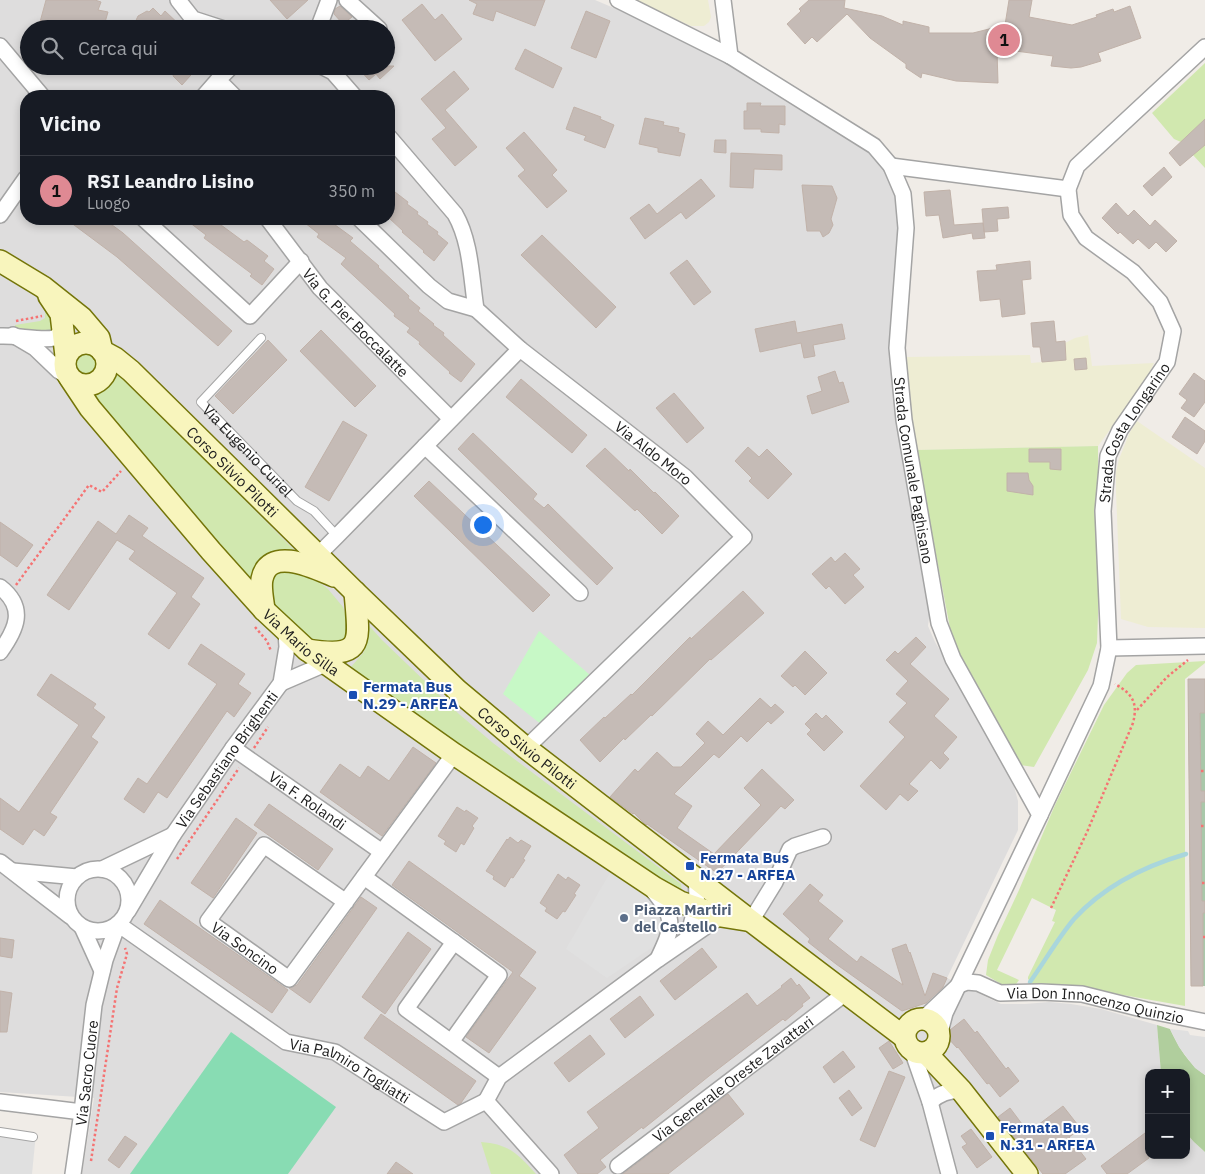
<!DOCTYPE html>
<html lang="it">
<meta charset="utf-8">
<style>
:root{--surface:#171b24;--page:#242831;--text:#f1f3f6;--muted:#9ea1a6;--line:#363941;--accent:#df8993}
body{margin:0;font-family:"IBM Plex Sans",sans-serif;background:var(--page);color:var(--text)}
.controls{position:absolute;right:15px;bottom:15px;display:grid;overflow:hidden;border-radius:10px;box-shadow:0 2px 8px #0003}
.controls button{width:45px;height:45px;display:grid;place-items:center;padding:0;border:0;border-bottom:1px solid var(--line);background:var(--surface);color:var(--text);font:25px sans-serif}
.you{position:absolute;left:482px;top:524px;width:18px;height:18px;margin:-12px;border:4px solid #fff;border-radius:50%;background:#1a73e8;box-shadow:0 0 0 8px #1a73e833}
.badge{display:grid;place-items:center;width:32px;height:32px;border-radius:50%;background:var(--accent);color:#111;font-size:16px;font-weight:700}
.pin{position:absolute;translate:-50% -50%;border:2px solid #fff;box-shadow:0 1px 5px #0006}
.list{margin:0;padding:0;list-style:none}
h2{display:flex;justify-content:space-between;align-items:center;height:65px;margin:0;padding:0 20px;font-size:21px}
h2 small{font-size:16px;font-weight:400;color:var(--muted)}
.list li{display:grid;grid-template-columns:32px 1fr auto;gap:15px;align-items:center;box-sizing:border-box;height:70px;padding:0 20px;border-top:1px solid var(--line)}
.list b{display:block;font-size:19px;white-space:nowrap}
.list p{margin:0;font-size:16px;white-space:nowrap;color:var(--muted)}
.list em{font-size:16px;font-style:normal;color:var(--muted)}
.icon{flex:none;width:28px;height:28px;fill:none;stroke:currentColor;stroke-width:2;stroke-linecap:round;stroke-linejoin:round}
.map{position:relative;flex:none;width:1205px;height:1174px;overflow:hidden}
.search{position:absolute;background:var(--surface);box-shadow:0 2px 8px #0003;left:20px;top:20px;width:375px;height:55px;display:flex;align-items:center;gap:12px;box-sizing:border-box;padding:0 18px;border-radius:28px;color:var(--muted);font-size:19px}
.panel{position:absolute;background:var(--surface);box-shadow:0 2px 8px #0003;left:20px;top:90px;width:375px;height:135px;border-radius:20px}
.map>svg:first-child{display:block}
</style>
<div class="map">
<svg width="1205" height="1174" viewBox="0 0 1205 1174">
<rect width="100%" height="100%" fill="#f0ece7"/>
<path fill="#dedddd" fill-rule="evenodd" d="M0 0H595L694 42 866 148 885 168 893 185 898 202 900 226 891 361 892 379 897 419 930 610 928 626 935 642 1003 758 1012 779 1018 801V830L947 978 1001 1004H1025L1049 1002 1071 1004 1101 1009 1157 1025 1161 1073H1149V1155H1186V1133L1194 1142 1205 1152V1174H82L94 1098 0 1092ZM29 29H386V66H29ZM26 96H389V219H26Z"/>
<path fill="#eeedd3" d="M633 0H708L711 17 709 22 704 26H691Z
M1088 335 1092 366 1154 363 1145 382 1098 446 916 450 906 392V357L1030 355 1031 363 1066 360 1065 343 1075 338Z
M1137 421 1205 468V628L1148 627 1121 619 1116 491V472L1119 459 1130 432Z"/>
<path fill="#d1e8af" d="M1205 63V168L1181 142 1174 139 1152 113Z
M45 307 50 313 53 332 15 328V325L40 321 45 318Z
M69 364a15 15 0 1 1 30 0a15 15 0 1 1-30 0Z
M111 365 300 556 252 590 83 391C100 387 110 384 111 365Z
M1098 446 1099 587 1097 643 1088 670 1034 767 1020 765 958 653 950 628 916 450Z
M284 568 309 575 328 589 343 607 347 618 346 640 341 645 319 643 301 636 272 608 269 575Z
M363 619 382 640 459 714 493 743 681 884 683 898 352 674 350 668 364 652 366 634Z
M1205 661V663L1185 679V1006L1061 984H1033L1028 979V977L1055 922 1052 921 1056 910 1032 898 997 970 1019 980 1014 987 1001 984 986 975 988 960 998 935 1019 890 1055 805 1104 705 1127 673 1136 665Z
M481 1142C509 1144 518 1154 536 1174H491Z"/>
<path fill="#b0ce9d" d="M1157 1025 1170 1029C1178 1046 1189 1065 1205 1075V1152L1194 1142 1186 1133V1073H1161Z"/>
<path fill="#a9c8aa" d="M1188 679H1205V986H1191Z"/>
<path fill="#c7f8c6" d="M539 631 590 675 542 725 503 694Z"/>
<path fill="#88dcb3" d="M231 1032 336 1107 288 1174H130Z"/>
<path fill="#e0e0e0" d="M611 871 654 895 666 927 660 942 607 978 566 949Z
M1170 1029 1188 1031 1190 1035 1205 1037V1075L1195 1068 1179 1047Z
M0 1128 36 1133 32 1174H0Z"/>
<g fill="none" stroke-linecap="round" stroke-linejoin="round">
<path stroke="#a9d6dc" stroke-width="4.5" d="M1030 982C1045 961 1058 938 1074 919 1103 887 1145 866 1186 854"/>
</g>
<path fill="#c5bbb6" stroke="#c1b2a9" d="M46 0H95L101 2 98 10 108 12 103 29H67L40 22Z
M270 0H308L287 19Z
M469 0H545L535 26 496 11 493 21 473 14 477 4Z
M809 0H845L844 8 882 16 903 25V21L929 27V33H973L1005 25 1009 0H1032L1029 17 1072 25 1097 17 1096 15 1113 9 1114 12 1130 6 1141 38 1098 53 1101 61 1081 67 1071 68 1051 66 1053 56 1008 50 997 51 998 83 956 81 922 73 921 78 906 68V64L870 38 847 14 817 42 812 37 805 44 787 24 801 11 799 9Z
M422 4 435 20 442 14 462 39 435 61 402 20Z
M340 6 352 17 343 24 334 14 335 9Z
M153 8 161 16 165 11 184 29H132L138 16 147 11 149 12Z
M586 11 610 21 596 58 571 48Z
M525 49 562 68 553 88 515 69Z
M176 66H199L182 85 173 76Z
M356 66H394L380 79 376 74 369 80Z
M454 71 469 89 445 110 477 147 455 166 432 139 446 128 421 99Z
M747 103H761L760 106H785V125L779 124V133L761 132V129H744V111H747Z
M574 107 601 117 600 119 614 125 605 148 584 140 586 136 566 129Z
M645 118 664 122 663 125 679 128 678 132 685 134 680 156 658 152V148L639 144Z
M1205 119V145L1180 166 1169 153Z
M524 132 557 170 552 175 567 191 547 208 518 176 525 170 506 148Z
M715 140H726V153L714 152Z
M731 153 782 155V170L754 169 753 188 730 187Z
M1164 167 1172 177 1152 196 1143 186Z
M701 179 715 196 686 219 681 212 645 239 630 218 649 204 657 214Z
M802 185 832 186 837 198 831 219 833 225 829 233 823 237 820 231H807Z
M950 190 954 225 983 223 985 238 973 239 972 233 943 238 939 215 926 216 924 192Z
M395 192 408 202 407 204 418 212 417 214 428 222 427 224 438 232 437 234 448 243 434 261 423 252 424 251 402 232 403 231 389 218V200Z
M1116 203 1128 216 1134 210 1150 226 1155 220 1177 241 1166 252 1156 242 1149 249 1138 239 1133 244 1120 232 1118 234 1102 218Z
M1008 207 1009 218 997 219 998 231 984 232 982 209Z
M66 219H104L123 233 232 331 218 346 117 257Z
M185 219H213L244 242 247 240 268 256 264 261 274 269 262 285 250 276 252 274 204 238 206 235Z
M300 219H327L353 238 350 241 379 266 378 267 409 296 408 298 420 308 418 311 434 324 433 325 444 333 443 335 475 364 461 382 449 373 450 372 419 344 420 342 407 332 410 328 394 316 395 314 341 264 346 258 317 237 319 234Z
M542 235 616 307 596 328 521 255Z
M687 260 711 292 694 305 670 273Z
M1030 261 1031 279 1022 280 1025 314 1002 317 1000 299 980 301 977 271 997 270 996 265Z
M795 321 797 333 842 324 845 339 813 345 815 356 804 358 801 343 760 352 755 329Z
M1054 321 1056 342 1065 341 1066 360 1042 362 1040 347H1033L1031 323Z
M321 330 376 386 355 407 300 351Z
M268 340 287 360 233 414 215 396Z
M1086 358 1087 369 1075 370 1074 359Z
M835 371 839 383 843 382 849 402 812 414 807 396 822 391 818 377Z
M1194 373 1205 381V402L1194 417 1181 408 1187 400 1179 394Z
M521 379 587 435 572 453 506 397Z
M674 393 704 428 687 443 656 408Z
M1185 417 1205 431V441L1197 454 1172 437Z
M343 421 367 435 329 501 305 487Z
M473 433 537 494 533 499 544 508 548 504 613 568 597 585 458 449Z
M748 447 759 457 767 449 792 474 768 499 749 481 752 478 735 461Z
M605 448 629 471 630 469 654 493 655 492 679 516 662 534 637 509 635 511 586 466Z
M1029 449H1061V470L1050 469V462H1029Z
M1007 473H1028L1029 480 1033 486V495L1007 491Z
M429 481 550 595 533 612 414 496Z
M129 515 148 528 142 536 204 578 191 597 200 604 169 649 148 634 177 593 129 559 135 551 117 540 69 610 47 595 98 521 116 534Z
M0 522 33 545 17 567 0 555Z
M845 553 860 569 853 575 864 587 845 604 829 586 826 589 812 574 831 557 835 562Z
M743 591 764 613 711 660 710 659 652 716 651 715 625 740 624 738 600 762 580 740 604 717 605 718 631 694 632 695 690 637 691 639Z
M916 637 926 647 910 664 949 699 934 716 957 737 943 753 949 759 940 769 931 760 909 784 918 791 908 801 900 794 886 810 860 786 905 737 889 722 907 703 896 694 908 681 886 660 895 651 898 654Z
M201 644 245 674 238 684 251 693 234 717 227 711 167 798 158 792 144 813 124 799 138 778 147 784 217 684 188 664Z
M805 651 827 673 805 695 795 685 793 687 781 676Z
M51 674 96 704 93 708 105 717 91 737 98 742 50 813 57 817 44 836 34 829 23 845 0 829V798L19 812 79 725 37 695Z
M1188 679H1205V713H1200L1201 791H1205V802H1201L1202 901H1205V913H1203V986H1191Z
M760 698 771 708 775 704 784 712 771 724 768 721 747 742 741 736 719 758 714 754 674 794 692 806 677 828 714 854 761 805 744 788 762 769 794 800 785 809 781 806 717 873 647 824 646 825 634 813 633 814 610 797 635 769 638 772 657 752 673 767H681L705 743 696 734 708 721 723 735Z
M816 713 822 719 826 715 843 732 824 751 807 734 811 730 805 724Z
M413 747 436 763 382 836 320 792 340 764 360 778 368 766 389 781Z
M269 804 333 849 318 870 254 825Z
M457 807 465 812 466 810 478 818 472 826 474 828 464 845 461 843 456 852 444 844 446 841 438 836Z
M236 818 257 833 213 898 191 883Z
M510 837 518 843 521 840 531 846 523 859 525 860 513 878 511 877 505 887 493 879 494 876 486 871 507 839 508 840Z
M409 861 536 952 519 976 536 988 489 1053 466 1037 513 972 392 885Z
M558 874 566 880 568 877 580 885 574 894 576 895 565 912 563 911 557 919 545 911 547 908 540 903Z
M810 884 823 895 818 901 843 921 828 939 857 962 861 956 903 985 892 949 906 944 909 953 910 952 925 996 933 973 947 978 943 987 926 1003 902 1011 836 964 808 942 810 939 783 914Z
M361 897 377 908 310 1003 289 988 297 985Z
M160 900 288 990 272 1013 144 924Z
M408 932 431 949 385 1014 362 997Z
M0 938 14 940 12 958 0 956Z
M702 948 717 967 675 1000 660 981Z
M791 978 797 986 799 984 810 998 802 1004 803 1006 785 1021 783 1019 709 1076 643 1129 642 1127 600 1160 606 1167 597 1174H578L564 1155 599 1128 587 1112 747 993 757 1006 782 987 781 986Z
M0 991 12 993 7 1032H0Z
M640 996 654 1015 625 1038 610 1019Z
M381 1014 476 1081 461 1103 458 1105 364 1038Z
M964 1019 975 1033 977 1031 1006 1069 1008 1067 1019 1081 1000 1097 989 1083 987 1084 958 1047 957 1048 948 1038 950 1030Z
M590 1035 605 1054 569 1082 554 1063Z
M889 1041 903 1063 893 1069 879 1048Z
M843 1051 855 1067 834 1083 823 1067Z
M889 1071 905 1077 875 1147 860 1140Z
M849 1090 862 1108 852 1116 839 1098Z
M728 1094 744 1114 668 1174H623Z
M1063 1106 1081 1129 1069 1137 1086 1159 1065 1174H1043L998 1117 1010 1108 1025 1128 1031 1124 1034 1128Z
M971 1129 992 1157 977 1168 962 1147 967 1144 961 1136Z
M1149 1130V1158L1127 1174H1107L1101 1166Z
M125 1136 137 1144 119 1168 108 1160Z
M396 1162 413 1174H387Z"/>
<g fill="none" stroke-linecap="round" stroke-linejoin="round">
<g stroke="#a4a4a4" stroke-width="10">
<g id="lane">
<path id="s1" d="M261 338 201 402 297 501 314 511 337 536"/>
<path d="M0 1132 33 1137"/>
</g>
</g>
<g stroke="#a4a4a4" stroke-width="18">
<g id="street">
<path d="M178 0 193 19 224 29"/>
<path d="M347 0 379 29"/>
<path d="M618 0 730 56"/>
<path id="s2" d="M723 0 730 56 874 146 891 166 903 194 906 228 897 348 904 420 939 623 953 659 1040 815 945 1013 939 1036"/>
<path d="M318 29 329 0"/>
<path d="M0 46 42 96"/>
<path d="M232 66 218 80 234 96"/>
<path d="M321 66 333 72 354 96"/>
<path d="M204 96 218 80"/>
<path id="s3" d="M389 137 455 214C471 242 471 277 476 309L520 349 685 477 744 537 526 748"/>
<path d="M891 166 1068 189"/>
<path d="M0 215 26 178"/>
<path d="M144 219 250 316 301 261"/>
<path id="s4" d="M268 219 320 288 451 419"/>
<path d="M360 219 429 286 448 301 476 309"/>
<path d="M13 335 35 348 59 371 70 378"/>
<path d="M0 336C15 335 42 341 54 338 58 336 60 334 63 330"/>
<path d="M425 446 580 593"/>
<path d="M309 559 318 555 337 536 520 349"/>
<path d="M0 587C27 608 16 630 0 652"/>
<path d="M1109 648 1205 646"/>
<path d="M281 683 325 664"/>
<path id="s5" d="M233 748 382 852"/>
<path id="s6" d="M1040 815 1101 686 1109 648 1103 511 1108 456 1120 430 1167 362 1173 331 1160 302 1133 272 1086 238 1071 215 1068 189 1077 166 1205 47"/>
<path d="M0 862 70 916"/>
<path d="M102 869 173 835"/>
<circle cx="98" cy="900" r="31"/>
<path d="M13 871 77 877"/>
<path d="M364 877 454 942"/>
<path d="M654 892C677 919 672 929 658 959"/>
<path id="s7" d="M346 902 264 845 208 921 289 979C344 904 399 829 454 754"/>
<path id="s8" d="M128 911 173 835 233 748 281 683 287 647 286 632"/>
<path d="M751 921 775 882 790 849 795 846 823 837"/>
<path d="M82 927 102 971"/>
<path d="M687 939C693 918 699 902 696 879"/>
<path id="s9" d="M923 1019 959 985 967 982 978 983 1000 993 1041 992 1082 994 1146 1010 1205 1022"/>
<path d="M451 1042 499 975 454 942 406 1009 499 1077"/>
<path d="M912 1050 930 1102 949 1174"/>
<path d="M486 1101 499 1077 657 960 721 916"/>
<path d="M0 1102 82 1112"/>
<path d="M930 1102C940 1093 948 1091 961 1090"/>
<path id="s10" d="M618 1166 847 992"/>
<path id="s11" d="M73 1174 82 1112 94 1005 105 960 118 924 286 1042 335 1052 444 1122 486 1101 551 1174"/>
</g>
</g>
<g stroke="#747509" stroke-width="24">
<g id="secondary">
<path id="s12" d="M0 261 43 287 82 318 99 338 102 351 115 358 131 371 355 592 457 690 526 748 751 921 904 1037"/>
<path d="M49 296 61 314 66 356"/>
<circle cx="86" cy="364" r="21"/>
<path id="s13" d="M70 378 90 408 211 551 264 610 307 650 454 754 655 888 680 902 721 916 746 920"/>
<path d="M264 610C263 600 260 588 262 579 269 545 315 568 334 576"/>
<path d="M307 650C366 659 359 642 355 592"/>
<circle cx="922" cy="1036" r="17"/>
<path d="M926 1053 961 1090 1027 1174"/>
</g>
</g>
<path stroke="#f57373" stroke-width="2.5" stroke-dasharray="2.5 2.5" stroke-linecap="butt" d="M16 321 42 316
M16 585 89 485 102 492 121 471
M255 627 267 641 271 651
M1137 710 1167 677 1188 660
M254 748 268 727
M1201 771H1205
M1201 826H1205
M177 859 239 768
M1202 883H1205
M1051 908 1087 832 1133 723C1138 703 1133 694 1115 684
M1203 937H1205
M91 1161 117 988 127 954 125 948"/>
<use href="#lane" stroke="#fff" stroke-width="8"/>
<use href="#street" stroke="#fff" stroke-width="15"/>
<use href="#secondary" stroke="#f8f5bd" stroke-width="21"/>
</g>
<g fill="#1a4fb4" stroke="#fff" stroke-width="2">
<rect x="348" y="690" width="10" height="10" rx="2.5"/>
<rect x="685" y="861" width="10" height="10" rx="2.5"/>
<rect x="985" y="1131" width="10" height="10" rx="2.5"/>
</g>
<circle fill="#5c6f8a" stroke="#fff" stroke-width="2" cx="624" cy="918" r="5"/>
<g text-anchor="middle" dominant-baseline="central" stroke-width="4" stroke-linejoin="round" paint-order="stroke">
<g font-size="15" fill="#202020" stroke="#fff">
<text stroke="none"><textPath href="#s4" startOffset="136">Via G. Pier Boccalatte</textPath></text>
<text stroke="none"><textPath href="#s6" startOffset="405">Strada Costa Longarino</textPath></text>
<text stroke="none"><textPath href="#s1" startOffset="155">Via Eugenio Curiel</textPath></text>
<text stroke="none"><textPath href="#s3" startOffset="428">Via Aldo Moro</textPath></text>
<text stroke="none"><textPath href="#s12" startOffset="318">Corso Silvio Pilotti</textPath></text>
<text stroke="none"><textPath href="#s2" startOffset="561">Strada Comunale Paghisano</textPath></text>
<text stroke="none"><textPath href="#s13" startOffset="352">Via Mario Silla</textPath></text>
<text stroke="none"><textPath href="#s12" startOffset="722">Corso Silvio Pilotti</textPath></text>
<text stroke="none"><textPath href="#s8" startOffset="181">Via Sebastiano Brighenti</textPath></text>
<text stroke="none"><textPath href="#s5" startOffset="91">Via F. Rolandi</textPath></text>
<text stroke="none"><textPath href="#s7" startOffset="240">Via Soncino</textPath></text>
<text stroke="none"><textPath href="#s9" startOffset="190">Via Don Innocenzo Quinzio</textPath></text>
<text stroke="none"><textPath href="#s11" startOffset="102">Via Sacro Cuore</textPath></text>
<text stroke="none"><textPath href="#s11" startOffset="531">Via Palmiro Togliatti</textPath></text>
<text stroke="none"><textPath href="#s10" startOffset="144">Via Generale Oreste Zavattari</textPath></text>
</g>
<g font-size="15" font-weight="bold" fill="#164399" stroke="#fff" text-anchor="start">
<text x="363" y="686">Fermata Bus<tspan x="363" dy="17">N.29 - ARFEA</tspan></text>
<text x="700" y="857">Fermata Bus<tspan x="700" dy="17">N.27 - ARFEA</tspan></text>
<text x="1000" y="1127">Fermata Bus<tspan x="1000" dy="17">N.31 - ARFEA</tspan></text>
</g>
<g font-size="15" font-weight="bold" fill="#4e5e75" stroke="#fff" text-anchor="start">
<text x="634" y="909">Piazza Martiri<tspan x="634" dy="17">del Castello</tspan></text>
</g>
</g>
</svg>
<div class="controls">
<button>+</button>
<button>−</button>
</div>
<div class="you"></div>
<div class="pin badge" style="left:1004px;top:40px">1</div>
<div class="search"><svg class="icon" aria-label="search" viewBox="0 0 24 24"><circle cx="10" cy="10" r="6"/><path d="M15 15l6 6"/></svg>Cerca qui</div>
<section class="panel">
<h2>Vicino<small></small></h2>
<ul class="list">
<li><span class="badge">1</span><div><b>RSI Leandro Lisino</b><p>Luogo</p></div><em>350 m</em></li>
</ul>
</section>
</div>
